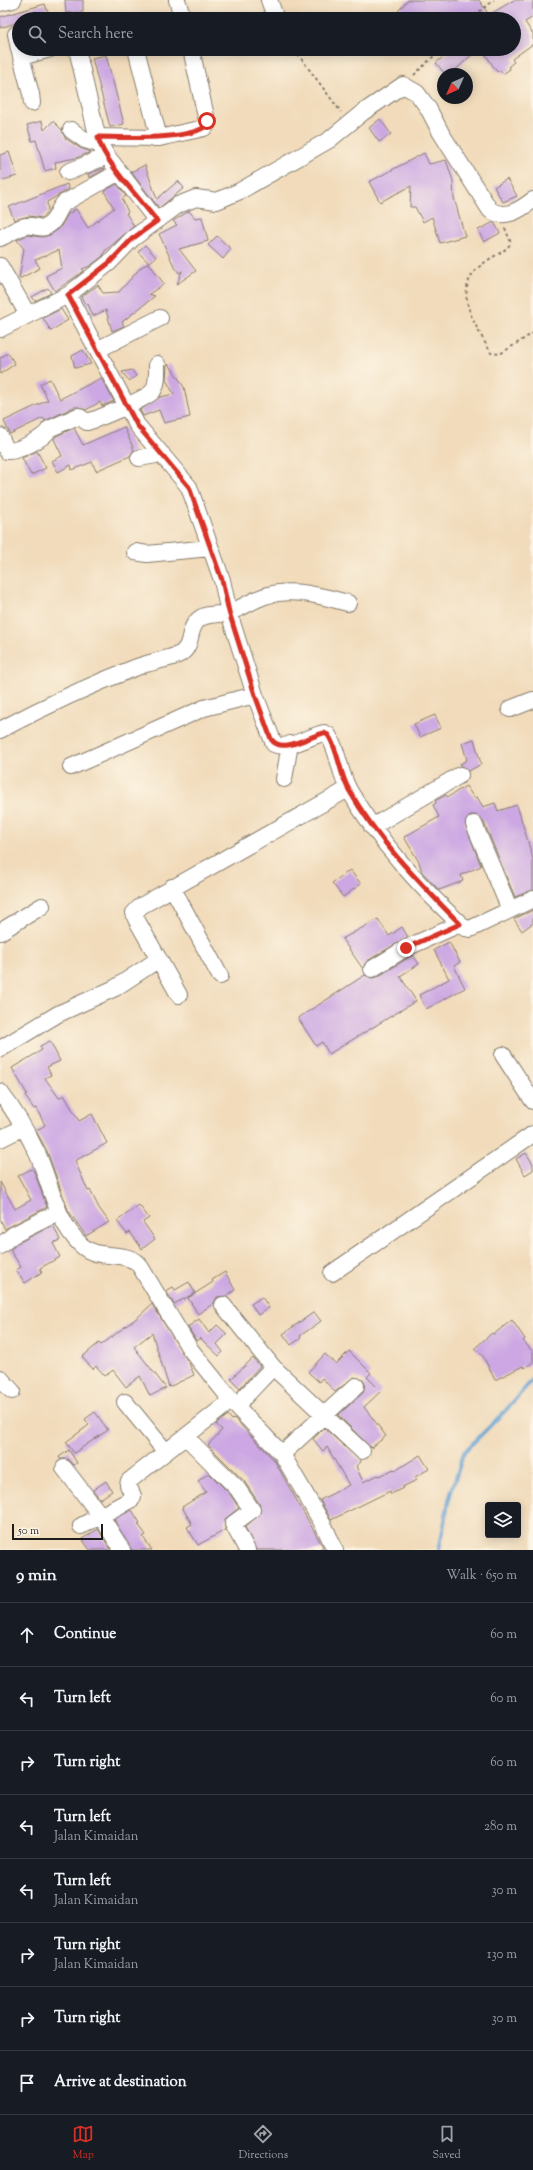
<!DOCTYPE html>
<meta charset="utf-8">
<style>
:root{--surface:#171b24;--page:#20242c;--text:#f1f3f6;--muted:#9ea1a6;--line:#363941;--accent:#d93025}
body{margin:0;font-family:"Sorts Mill Goudy",serif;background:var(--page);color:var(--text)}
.controls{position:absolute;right:12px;bottom:12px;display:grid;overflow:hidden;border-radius:4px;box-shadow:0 2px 10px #0003}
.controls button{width:36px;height:36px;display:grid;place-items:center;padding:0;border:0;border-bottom:1px solid var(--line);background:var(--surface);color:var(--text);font:20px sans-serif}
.compass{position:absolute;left:437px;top:68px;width:36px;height:36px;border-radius:50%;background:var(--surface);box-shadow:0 2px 10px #0003;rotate:225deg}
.scale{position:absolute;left:12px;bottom:10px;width:91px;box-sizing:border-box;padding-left:4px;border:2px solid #1c1c1c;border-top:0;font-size:11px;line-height:14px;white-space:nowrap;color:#1c1c1c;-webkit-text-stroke:3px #fcf5e5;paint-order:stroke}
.stop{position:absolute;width:12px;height:12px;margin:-9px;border:3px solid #d93025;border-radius:50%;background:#fff}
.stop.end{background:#d93025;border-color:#fff;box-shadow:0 1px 4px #0008}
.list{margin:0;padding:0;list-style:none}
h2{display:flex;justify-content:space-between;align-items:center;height:52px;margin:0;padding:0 16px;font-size:17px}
h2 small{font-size:13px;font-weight:400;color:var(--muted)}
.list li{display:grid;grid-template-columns:26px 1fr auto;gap:12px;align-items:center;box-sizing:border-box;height:64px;padding:0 16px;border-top:1px solid var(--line)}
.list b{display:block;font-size:15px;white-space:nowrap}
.list p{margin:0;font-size:13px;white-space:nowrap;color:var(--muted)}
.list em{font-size:13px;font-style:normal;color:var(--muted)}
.icon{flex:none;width:22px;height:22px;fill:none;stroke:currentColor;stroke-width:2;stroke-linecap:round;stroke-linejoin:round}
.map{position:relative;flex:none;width:533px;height:1550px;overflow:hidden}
.search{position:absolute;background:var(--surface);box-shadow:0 2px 10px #0003;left:12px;right:12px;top:12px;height:44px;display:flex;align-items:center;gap:10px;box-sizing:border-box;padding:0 14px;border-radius:22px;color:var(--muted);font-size:15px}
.sheet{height:564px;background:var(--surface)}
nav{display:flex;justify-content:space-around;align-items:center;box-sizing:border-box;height:56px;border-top:1px solid var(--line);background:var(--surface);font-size:11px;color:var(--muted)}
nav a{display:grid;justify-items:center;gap:2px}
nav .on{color:var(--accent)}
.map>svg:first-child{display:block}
</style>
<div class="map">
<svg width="533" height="1550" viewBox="0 0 533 1550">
<rect width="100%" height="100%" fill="#fcf5e5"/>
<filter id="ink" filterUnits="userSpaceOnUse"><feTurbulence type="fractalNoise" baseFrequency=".025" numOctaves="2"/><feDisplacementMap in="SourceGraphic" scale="8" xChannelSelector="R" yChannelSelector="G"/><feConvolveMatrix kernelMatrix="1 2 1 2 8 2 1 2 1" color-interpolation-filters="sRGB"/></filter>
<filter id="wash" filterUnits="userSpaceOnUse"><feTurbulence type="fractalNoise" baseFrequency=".012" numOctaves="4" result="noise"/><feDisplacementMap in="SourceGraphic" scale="16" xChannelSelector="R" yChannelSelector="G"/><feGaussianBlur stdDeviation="0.9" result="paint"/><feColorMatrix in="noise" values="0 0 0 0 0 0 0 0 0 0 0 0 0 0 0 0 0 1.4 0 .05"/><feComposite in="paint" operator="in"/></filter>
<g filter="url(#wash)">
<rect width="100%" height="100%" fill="#f1dbbb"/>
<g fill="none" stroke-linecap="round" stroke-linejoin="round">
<path stroke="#61a0d3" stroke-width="3.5" d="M439 1550 449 1499 464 1452 506 1410 533 1379"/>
</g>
<g id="blocks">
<path fill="#cca7e3" d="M65 0H83V12L66 13Z
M408 0H479L489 15 514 0H533V17L525 22 533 34V44L512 59 514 62 509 66 510 69 503 74 500 70 497 72 482 49H514V19H391Z
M45 4 48 13 29 19H19V22L0 28V17Z
M452 49H478L451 74H445L436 63Z
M106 55 124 124 110 127 92 58Z
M380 119 391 134 379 142 369 128Z
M42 121 44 130 53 121 62 130 65 138 80 148 91 152 76 158 55 162 56 168 45 171 36 140 32 141 27 125Z
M9 152 17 176 0 181V155Z
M424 153 429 164 446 160 453 181 454 198 465 236 440 243 432 217 423 222 415 207H410L411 186 380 202 369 182Z
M145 165 157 199 178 181 184 188 159 208 131 172Z
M104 168 105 169 89 178 88 174Z
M507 179 517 196 503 202 494 187Z
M67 184 69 189 47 202 48 211 42 218 29 216 14 220 9 207Z
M117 184 126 196 122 199 128 212 126 213 134 226 105 251 103 256 90 266 82 269 84 271 55 291 46 276 62 268 59 250 35 260 40 268 19 279 24 249 17 240 27 235 42 237 50 235 60 228 68 214 76 209 88 228 114 208 104 191Z
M189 211 195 218 202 217 208 241 179 249 196 271 177 284 182 271 179 273 174 266 159 234 177 225 173 221Z
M494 222 500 233 484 242 478 230Z
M217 236 231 249 223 259 208 245Z
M145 245 156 257 149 263 138 252Z
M149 263 164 284 149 294 155 296 122 322 124 326 112 331 106 310 93 316 88 304 86 305 81 297 98 285 103 293 119 292 141 267Z
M48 288 51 293 35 301 32 297Z
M61 309 68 320 51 331 43 318Z
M83 350 91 364 75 368 72 356Z
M8 353 15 364 0 374V358Z
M169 364 184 387 190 417 164 423 159 410 143 416 140 410 160 397 174 394 166 380 167 365Z
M132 370 136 376 129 381 122 372Z
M101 378 114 401 102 406 100 402 86 410 79 407H74L45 421 43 418 10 434 4 421 48 400 40 384 50 379 60 399Z
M124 427 134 450 130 456 96 471 92 462 72 470 71 465 58 472 52 461 62 456 54 439 56 436 74 428 83 445Z
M37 451 46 468 31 475 22 458Z
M435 715 441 728 420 737 414 724Z
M474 739 481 764 469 771 460 764 467 760 462 743Z
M466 786 474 798 477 797 483 807 495 803 498 811 517 805 533 859V890L515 897 483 820 476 815H470L465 823 481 866 461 875 463 881 439 890 422 872 419 862 404 837 439 817 433 805 436 803 435 801 446 795 448 797Z
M350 870 361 884 343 897 332 883Z
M533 910V923L522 931 514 919Z
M378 919 389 936 402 927 408 937 367 961 363 969 342 939Z
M449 942 460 962 454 966 465 988 426 1009 419 995 449 979 434 950Z
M413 955 419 964 400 976 416 1001 329 1054 322 1042 316 1046 298 1018 365 975 372 978 377 977Z
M50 1041 60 1061 47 1067 51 1075 45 1078 59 1098 64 1095 79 1121 92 1114 107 1143 75 1161 88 1191 90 1190 99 1208 109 1222 86 1236 68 1210 47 1151 36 1131 45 1125 36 1108 34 1109 25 1096 27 1094 12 1068 42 1050 40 1046Z
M526 1153 533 1164V1170L525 1175 516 1159Z
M31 1169 34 1171 47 1207 5 1229 0 1219V1182L15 1209 31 1200 18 1176Z
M139 1205 149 1218 143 1222 155 1239 142 1249 130 1232 127 1234 117 1221Z
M53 1225 60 1240 53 1243 60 1257 40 1268 42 1272 25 1283 16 1270 21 1267 10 1250 18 1243Z
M225 1272 235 1290 226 1296 217 1297 214 1303 198 1314 188 1298 213 1282 212 1280Z
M189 1282 195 1293 174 1304 166 1291 173 1287 175 1290Z
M262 1297 269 1308 258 1315 251 1304Z
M152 1304 189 1363 194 1375 169 1387 152 1333 134 1347 166 1388 150 1396 140 1376 126 1387 113 1370 105 1376 96 1366 93 1369 82 1357 99 1343 101 1345 138 1317Z
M314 1312 321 1321 300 1336 301 1338 291 1345 283 1334Z
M199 1319 209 1333 217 1325 227 1334 217 1344 223 1352 219 1356 200 1338 196 1341 188 1327Z
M512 1320 525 1339 523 1341 533 1352V1362L525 1368 523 1366 495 1380 483 1356 475 1348 492 1333 494 1334Z
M349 1351 371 1373 367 1377 381 1391 364 1407 386 1436 371 1448 338 1415 363 1393 365 1384 363 1380 354 1377 335 1392 322 1378 319 1382 308 1372 325 1354 336 1364Z
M253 1358 260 1366 240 1388 231 1379Z
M95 1412 108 1430 74 1453 66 1442 89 1425 85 1419Z
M228 1415 232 1420 234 1418 274 1460 323 1547 318 1550H256L245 1527 260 1514V1505L244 1481 208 1445 222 1430 216 1424Z
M324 1428 360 1460 361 1462 356 1466 363 1482 378 1475 379 1476 394 1469 395 1471 420 1455 429 1469 415 1477 417 1480 402 1487 403 1488 391 1494 390 1491 331 1520 320 1500 349 1485 327 1447 323 1451 313 1439Z
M69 1450 77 1463 74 1465 68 1459H60L59 1457Z
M209 1473 230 1494 239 1508 225 1519V1530L198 1545 187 1527 192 1524 182 1507 206 1492 198 1481Z
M106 1481 112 1491 100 1499 93 1490Z
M132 1510 140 1523 138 1524 146 1535 143 1537 152 1550H131L114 1519Z
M98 1529 111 1550H90L82 1539Z"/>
</g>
</g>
<g filter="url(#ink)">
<use href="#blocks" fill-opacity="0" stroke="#867c6c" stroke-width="1"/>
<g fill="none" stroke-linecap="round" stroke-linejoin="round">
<g stroke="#867c6c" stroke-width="18">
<path id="minor" d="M177 0 183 19
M269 0 276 19
M0 3 13 0
M16 34 19 49
M19 49 31 94 32 103
M77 49 99 144
M136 49 159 138
M21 57 50 49
M71 130 85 140 99 144 107 156 157 221
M98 137 159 138 204 128 207 125V121L191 49
M68 172 107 156
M0 238C8 235 18 227 26 226 36 224 41 232 50 224 57 219 58 209 64 203L119 172
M0 266 28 315
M68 295 137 425 189 487 222 580 229 613 255 695 274 744C288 751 309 736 324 733L328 735C339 751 339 773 349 790 377 839 422 890 465 928L470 929 533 899
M0 329 68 295 109 263 132 239 178 205 196 198 217 201 240 191 329 140 362 113 403 85 417 93 428 108 441 133 490 210C505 220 520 210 533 200
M97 350 160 318
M0 436 7 451C17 452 46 438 49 429L78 416 87 422C98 419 148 398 153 391 158 383 157 373 157 364
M139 458 162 454
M135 552 147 554 210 548
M510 709 533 700
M0 730C45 706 90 685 137 667 150 662 165 660 178 655 194 648 187 629 198 620 206 612 219 616 230 612 242 608 253 600 265 596 294 587 320 596 348 603
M71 767 204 708 255 695
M284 779 290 744
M474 824 510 910
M372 827 460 775
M172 887 220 976
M0 932 42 906
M372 969 406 948 460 924
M179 995 136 919 134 913 141 906 348 789
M0 1049 58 1014 115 988 159 959
M503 1055 533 1101
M0 1092C14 1110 28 1134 38 1155 51 1185 56 1221 81 1245 98 1261 121 1250 138 1263L190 1349 236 1406 282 1454 325 1528 335 1550
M0 1139 22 1128
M0 1246 13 1235 59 1212
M332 1273 533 1134
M223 1305 273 1367 362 1451
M0 1378 12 1391
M125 1402 166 1452
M236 1406 273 1367
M186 1437 237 1488 252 1510 233 1524 247 1550
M282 1454 356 1386
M64 1468 101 1516 122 1550
M81 1526 132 1499 133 1496 128 1485 129 1481 232 1400"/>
</g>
<path stroke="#867c6c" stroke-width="2" stroke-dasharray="3 3" stroke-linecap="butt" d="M470 19 494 0
M294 49 341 112
M414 75 441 49
M505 228 511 243C504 253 496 254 487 261 447 286 475 324 491 353L500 354 533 333"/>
<use href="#minor" stroke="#fff" stroke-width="16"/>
</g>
</g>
<g fill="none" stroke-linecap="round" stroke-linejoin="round" filter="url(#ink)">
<path stroke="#d93025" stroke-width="5" d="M207 121V125C191 141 121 137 98 137 103 161 141 200 157 221L132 239 109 263 68 295 137 425 189 487 222 580 229 612 255 695 271 739C282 755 309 736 324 733L328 735C339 751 339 773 349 790 378 841 419 882 460 924L406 948"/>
</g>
</svg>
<div class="controls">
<button><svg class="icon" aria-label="layers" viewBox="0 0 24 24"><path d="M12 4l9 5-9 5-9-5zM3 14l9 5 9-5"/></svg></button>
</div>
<svg class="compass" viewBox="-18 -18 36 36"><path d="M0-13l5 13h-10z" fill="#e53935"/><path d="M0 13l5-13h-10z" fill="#9ea1a6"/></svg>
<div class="scale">50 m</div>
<div class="stop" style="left:207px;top:121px"></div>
<div class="stop end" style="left:406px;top:948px"></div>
<div class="search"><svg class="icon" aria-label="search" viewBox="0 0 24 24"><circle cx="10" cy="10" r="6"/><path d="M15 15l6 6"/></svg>Search here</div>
</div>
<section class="sheet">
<h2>9 min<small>Walk · 650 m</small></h2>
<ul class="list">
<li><svg class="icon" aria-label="ahead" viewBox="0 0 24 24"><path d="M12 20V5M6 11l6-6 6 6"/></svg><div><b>Continue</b></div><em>60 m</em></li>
<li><svg class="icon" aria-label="left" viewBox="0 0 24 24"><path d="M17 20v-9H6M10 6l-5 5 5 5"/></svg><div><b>Turn left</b></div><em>60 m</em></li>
<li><svg class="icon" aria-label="right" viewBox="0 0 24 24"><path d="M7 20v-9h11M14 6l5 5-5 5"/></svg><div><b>Turn right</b></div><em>60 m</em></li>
<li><svg class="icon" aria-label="left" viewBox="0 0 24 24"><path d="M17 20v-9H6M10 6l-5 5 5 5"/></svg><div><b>Turn left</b><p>Jalan Kimaidan</p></div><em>280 m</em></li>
<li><svg class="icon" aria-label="left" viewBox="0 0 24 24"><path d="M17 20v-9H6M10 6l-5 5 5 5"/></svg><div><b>Turn left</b><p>Jalan Kimaidan</p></div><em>30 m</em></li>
<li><svg class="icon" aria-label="right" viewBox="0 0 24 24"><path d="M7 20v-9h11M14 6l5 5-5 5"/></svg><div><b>Turn right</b><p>Jalan Kimaidan</p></div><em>130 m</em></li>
<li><svg class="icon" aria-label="right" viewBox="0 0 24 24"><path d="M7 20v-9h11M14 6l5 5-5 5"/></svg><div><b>Turn right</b></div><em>30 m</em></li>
<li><svg class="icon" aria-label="arrive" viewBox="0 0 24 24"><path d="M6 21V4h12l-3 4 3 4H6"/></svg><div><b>Arrive at destination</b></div></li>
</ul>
</section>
<nav>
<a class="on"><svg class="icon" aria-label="map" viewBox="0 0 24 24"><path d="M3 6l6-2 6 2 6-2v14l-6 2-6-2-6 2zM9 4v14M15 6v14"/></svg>Map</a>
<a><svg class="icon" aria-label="directions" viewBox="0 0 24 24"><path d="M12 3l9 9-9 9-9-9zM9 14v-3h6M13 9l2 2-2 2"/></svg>Directions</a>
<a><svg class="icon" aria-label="saved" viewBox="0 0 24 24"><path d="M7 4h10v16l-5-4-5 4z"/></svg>Saved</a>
</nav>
